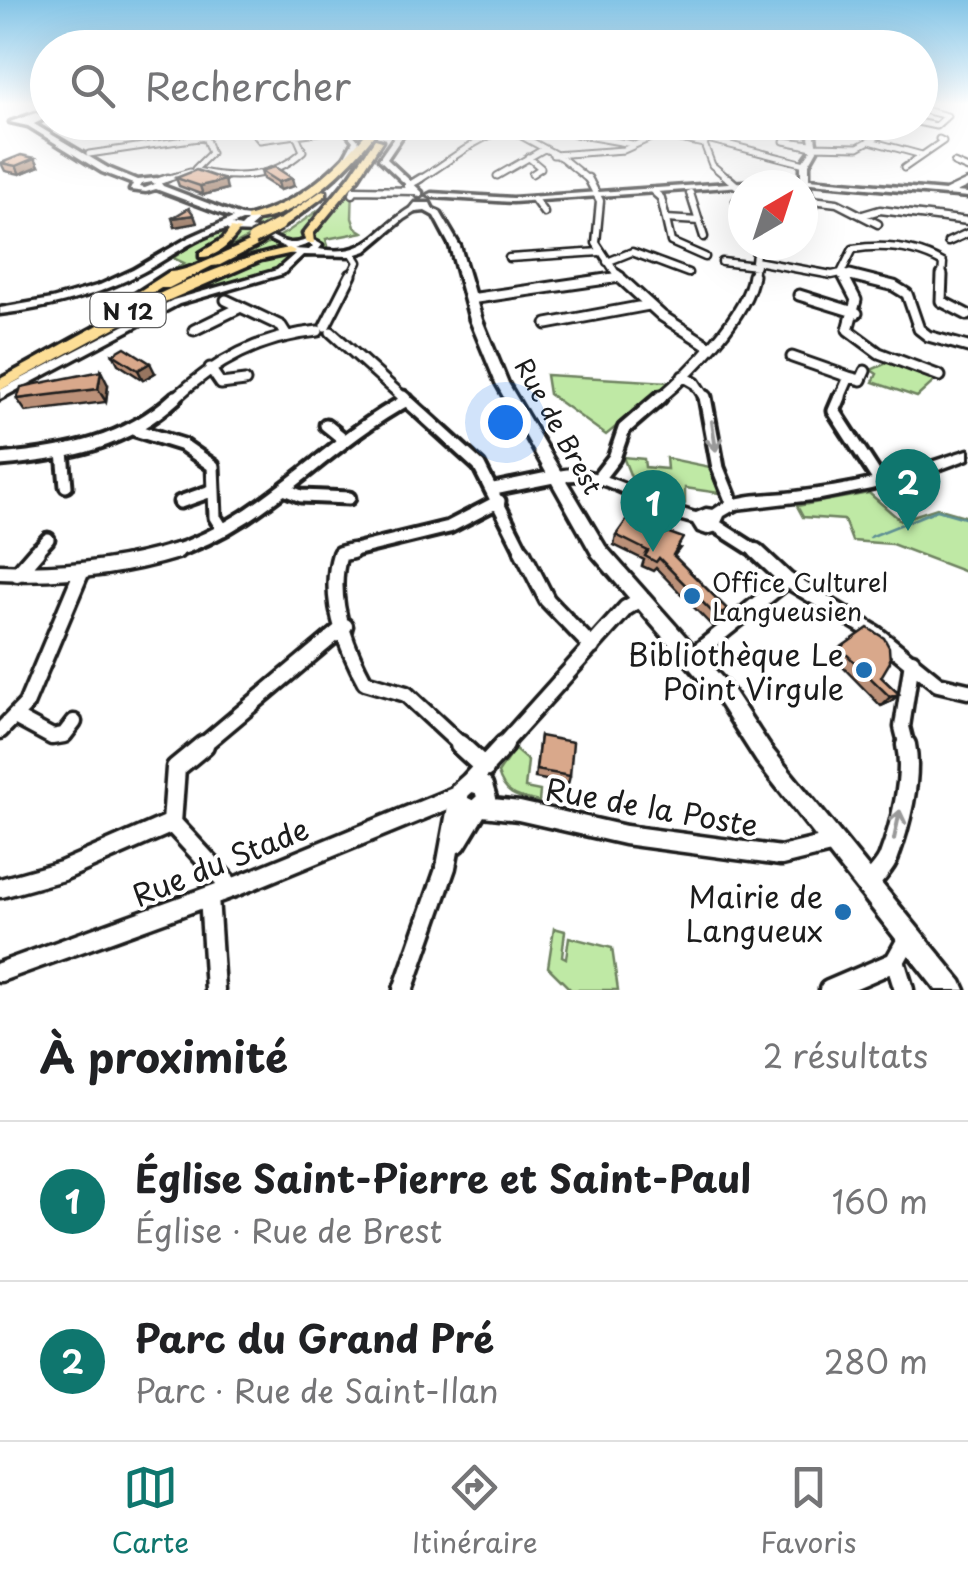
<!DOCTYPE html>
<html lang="fr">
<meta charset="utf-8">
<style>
:root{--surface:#fff;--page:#f2f2f2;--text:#202124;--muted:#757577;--line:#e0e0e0;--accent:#0f766e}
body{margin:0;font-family:"Playpen Sans",sans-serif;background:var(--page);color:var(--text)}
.compass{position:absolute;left:728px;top:170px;width:90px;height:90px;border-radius:50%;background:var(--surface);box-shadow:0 10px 40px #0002;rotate:39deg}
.you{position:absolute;left:505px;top:422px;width:35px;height:35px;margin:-25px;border:8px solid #fff;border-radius:50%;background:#1a73e8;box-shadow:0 0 0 15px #1a73e833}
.badge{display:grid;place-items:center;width:65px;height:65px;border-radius:50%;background:var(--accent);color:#fff;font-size:32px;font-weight:700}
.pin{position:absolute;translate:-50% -82px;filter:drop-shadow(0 2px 5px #0008)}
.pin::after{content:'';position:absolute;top:52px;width:35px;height:30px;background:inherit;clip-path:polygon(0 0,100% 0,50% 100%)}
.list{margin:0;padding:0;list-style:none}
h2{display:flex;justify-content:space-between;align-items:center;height:130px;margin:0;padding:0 40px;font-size:42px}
h2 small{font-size:32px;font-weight:400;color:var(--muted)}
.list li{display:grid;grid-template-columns:65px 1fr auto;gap:30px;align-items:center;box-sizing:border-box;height:160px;padding:0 40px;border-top:2px solid var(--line)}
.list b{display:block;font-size:38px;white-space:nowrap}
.list p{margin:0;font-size:32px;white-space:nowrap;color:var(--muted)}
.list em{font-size:32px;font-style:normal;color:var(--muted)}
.icon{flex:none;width:55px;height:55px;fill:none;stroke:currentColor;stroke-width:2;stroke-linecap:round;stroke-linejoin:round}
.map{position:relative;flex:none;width:968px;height:990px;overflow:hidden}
.search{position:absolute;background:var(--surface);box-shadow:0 10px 40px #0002;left:30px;right:30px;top:30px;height:110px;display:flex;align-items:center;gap:25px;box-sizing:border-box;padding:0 35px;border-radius:55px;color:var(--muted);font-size:38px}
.sheet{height:450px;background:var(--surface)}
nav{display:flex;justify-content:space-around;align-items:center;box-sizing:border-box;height:140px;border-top:2px solid var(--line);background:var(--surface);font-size:28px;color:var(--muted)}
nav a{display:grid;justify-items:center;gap:5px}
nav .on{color:var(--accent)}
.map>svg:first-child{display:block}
</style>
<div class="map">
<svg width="968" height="990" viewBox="0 0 968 990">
<rect width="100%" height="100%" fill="#fff"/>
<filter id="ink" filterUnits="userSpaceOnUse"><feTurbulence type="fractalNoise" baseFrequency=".01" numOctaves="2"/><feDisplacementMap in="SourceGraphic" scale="20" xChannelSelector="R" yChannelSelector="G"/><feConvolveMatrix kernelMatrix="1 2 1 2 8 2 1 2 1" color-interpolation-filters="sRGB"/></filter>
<g filter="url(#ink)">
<path fill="#bfe9a5" stroke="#6e8260" stroke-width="2.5" d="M326 175 337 177 266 228 182 273H169L184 263 173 258 223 223 283 203Z
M353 186 352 218 355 227 363 232 326 239 328 246 322 256 302 258 292 269 269 271 165 301 287 232Z
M889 362 923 376 938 378 917 397 873 382 877 374 871 370Z
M546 375 670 382 606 435 549 394Z
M623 457 644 459 645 467 667 469 666 458 710 467 719 493 685 488V503L631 477Z
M869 493 900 520 937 508 968 517V573L892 544 852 541 844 520 803 517 797 506Z
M514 749 528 761 525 788 540 791 539 802C517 797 505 796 498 773Z
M554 928 565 931 562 956 566 958 569 937 612 948 618 990H571L548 967Z"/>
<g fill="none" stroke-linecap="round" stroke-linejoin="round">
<path stroke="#5f9094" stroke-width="2.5" d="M870 537 937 510 968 519"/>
<g stroke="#1c1c1c" stroke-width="9">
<path id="minor-far5" d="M245 122 260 140 296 135
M496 122 562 158 590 181
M700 122 709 136 704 144
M724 122 725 127 727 128 753 130 725 125
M917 122 936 126 947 116 920 109
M569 125V131L575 134 632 144
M205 137 203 127 236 122
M707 139 805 164
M870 141 922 155
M812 144 784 141 813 147
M813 146 858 147 888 131
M89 154 205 137
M553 155 624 150 659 134
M528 157 541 168 532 174
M954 163 968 169
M904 168 943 141 939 139
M195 169 211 153 205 137
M197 171C235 180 274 179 303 151L296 135 340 129
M497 176 544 149
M159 181 190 172
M417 181C446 164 472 140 504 130 567 110 642 132 704 144L712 165 731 181"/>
</g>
<g stroke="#1c1c1c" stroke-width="11">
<path id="minor-far4" d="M588 178 600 201 596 243 619 278
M728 178 743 191
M159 181 168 178
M408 186 421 178
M653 191 661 198 671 242 705 257
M690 193 704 237
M947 193 968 183
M353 194 354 190 415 191
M534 199 544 213
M812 200 837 203 878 224
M736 201 743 200
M863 215 880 210 968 221
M803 216 813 207 805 180
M666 219 699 221
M948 242 968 233
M509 258 600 252
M756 261 832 275 841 273 845 278
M607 262 632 252 688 273
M722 262 756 266
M350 278 358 262 353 254
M615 278 620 277
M753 278 757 245
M860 278 841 273 853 249C884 244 916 248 943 263L942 278"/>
</g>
<g stroke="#1c1c1c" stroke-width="15">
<path id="minor-far3" d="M617 275 662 316 709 346
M843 275 856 300 848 330 879 353 940 376
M850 275 894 286 907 294 919 329 928 336 968 347
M942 275 941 301 968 315
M799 295 857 313
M470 299 620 277
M226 300 281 326 286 334
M547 324 649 305
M325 326 351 275
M194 330 241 307
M331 332 406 400
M792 357 849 377 839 400
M210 368 221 384 245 381
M683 376 695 383 706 400
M849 377 861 380 865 371
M173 400C216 360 260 337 318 331
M658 400C689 374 748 315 753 275"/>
</g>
<g stroke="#1c1c1c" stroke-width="19">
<path id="minor-far2" d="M403 397 479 466 523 553
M705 397 718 468 733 505
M840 397 834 411 880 482
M326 425 342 438
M135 430 183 445 213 466 215 517 223 530
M63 452 66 486
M0 460C67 454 125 444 176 397
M600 476 614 458 624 429 661 397
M284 489 301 496 349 498
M494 489 553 477
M180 502 214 490
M715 525 759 553
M35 553 48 539
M169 553C262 525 323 445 407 400
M342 553 449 527 499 501"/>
</g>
<g stroke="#1c1c1c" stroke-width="21">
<path id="minor-far1" d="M352 551 340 554C327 596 345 645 365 682L406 694 463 747
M522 551 547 600 592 647
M756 551 787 580 875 633 938 684 968 691
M0 572C62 575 118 569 177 551
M17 574 37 551
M692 656 787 580
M15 717 52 737 64 735 74 722
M0 731 26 704 81 573
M201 747 345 626
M501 747 626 608 641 599
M907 747 902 727 912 661"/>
</g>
<g stroke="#1c1c1c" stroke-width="25">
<path id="minor" d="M204 745 176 768 172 823 231 887
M460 745 485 768
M470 782 504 745
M483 807 519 811 625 835 781 856 834 843
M457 843 477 810
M868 885C875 877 884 868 888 859 900 827 913 777 906 745
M1 888 62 871 172 823
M209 896 215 990
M0 972 237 886 459 795
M403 990 446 867 460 791 470 782 483 786 487 799 474 811 462 805
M829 990 892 963
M904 990 895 961 909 936"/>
</g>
<g stroke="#1c1c1c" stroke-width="7">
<path id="tertiary" d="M36 113 46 118 34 124 108 168 137 180 157 178 163 186 241 216 257 218V222L250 228C265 229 277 242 290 243 306 244 306 234 322 245L319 249C371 257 373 230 413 207L420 209 404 219 366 251 351 256 303 255 283 274 179 304 0 399V390L173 300 277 270 295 254 286 253V248L256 233 231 232 226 229C195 237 171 257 143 272 98 296 50 308 0 314V308L52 299 100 285 133 270 188 238 233 218 156 189 146 192 130 190 133 184 102 172 28 126 10 122ZM152 182 155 184 145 188 139 187 141 184ZM242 221H247L241 227 232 225ZM309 244 313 246 309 250 294 249Z
M807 122H813L817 150 809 164V179L968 193V197L800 182 513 202 432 197 428 195 432 193 513 198 801 178V164L811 150Z
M347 128 359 141 352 158 348 160 344 158 353 141 344 130Z
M968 450V459L925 475 871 489 821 499 736 509 724 516 717 531 707 534 698 531 693 523C655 515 629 491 594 482 580 479 567 480 553 482L546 477C581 450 657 505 696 513L706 509 713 510C736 492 768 496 795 492 821 489 846 485 872 479 905 472 936 460 968 450Z"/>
</g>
<g stroke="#1c1c1c" stroke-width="7">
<path id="secondary" d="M405 122H412L387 159 422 192V196L419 197 379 159Z
M415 203H430L433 209 440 212 460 246 482 320 508 383 605 546 732 689 771 748 961 981 965 990H936L757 762 718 701 593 556 496 383 470 320 450 246 434 216 425 211 416 212 411 208Z"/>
</g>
<g stroke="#1c1c1c" stroke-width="7">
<path id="trunk" d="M374 124 381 126C351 165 301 220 247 221V217C303 202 338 167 374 124Z
M375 139 382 141 357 180 313 234 314 243H306L303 234 350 176Z
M323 190 326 191V195L283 227H275V223Z
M231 228 240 230C231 243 217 258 200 257V253L223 239Z
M257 239 263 242 261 244 220 265 212 266 169 288H161L115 317H105L104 314 169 272C190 272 233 248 257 239Z
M289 248 295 251 293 253 261 260 151 308 0 390V379C87 332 193 266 289 248Z"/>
</g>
<use href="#minor-far5" stroke="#fff" stroke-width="5"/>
<use href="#minor-far4" stroke="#fff" stroke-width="6"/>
<use href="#minor-far3" stroke="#fff" stroke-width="9"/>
<use href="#minor-far2" stroke="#fff" stroke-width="11"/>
<use href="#minor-far1" stroke="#fff" stroke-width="14"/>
<use href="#minor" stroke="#fff" stroke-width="18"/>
<use href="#tertiary" fill="#fff" fill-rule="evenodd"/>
<use href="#secondary" fill="#fff" fill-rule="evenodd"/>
<use href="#trunk" fill="#fdde96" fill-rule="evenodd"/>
<g stroke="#1c1c1c" stroke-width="16" stroke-linecap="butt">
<path id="trunk-bridge" d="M253 239 279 225"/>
</g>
<use href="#trunk-bridge" stroke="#fdde96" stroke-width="11"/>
</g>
<path fill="#bb9078" stroke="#1c1c1c" stroke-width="2.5" d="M35 158 39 166 20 174 5 171 1 163Z
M261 171 294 186 280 190 263 179Z
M176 178 227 189 203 195 179 186Z
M113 354 155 373 143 380 118 364Z
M108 385 106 402 26 412 17 399Z
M616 535 680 548 674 556 727 609 722 618 712 626 656 568 653 571 642 566 644 560 614 545Z
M840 648 881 677 899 694 890 702 881 706 833 657Z
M540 736 570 776 568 784 535 778Z"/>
<path fill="#987661" stroke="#1c1c1c" stroke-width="2.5" d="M35 158 39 166 20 174 16 166Z
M292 178 294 186 280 190 278 182Z
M225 180 227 189 203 195 200 186Z
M194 215 197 223 175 227 172 218Z
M150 363 155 373 143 380 138 370Z
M101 371 108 385 106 402 98 389Z
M727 609 722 618 712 626 717 617Z
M899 694 890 702 881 706 890 697Z"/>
<path fill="#d9a88b" stroke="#1c1c1c" stroke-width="2.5" d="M21 155 35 158 16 166 1 163Z
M275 167 292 178 278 182 261 171Z
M196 170 225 180 200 186 176 178Z
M189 208 194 215 172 218Z
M125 347 150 363 138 370 113 354Z
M101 371 98 389 17 399 21 387Z
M628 518 683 538 673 555 727 609 717 617 659 558 656 562 645 556 648 551 616 535Z
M868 628 884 638 889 647 890 662 881 677 899 694 890 697 840 648Z
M540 736 573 742 570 776 536 770Z"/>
<defs><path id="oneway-shaft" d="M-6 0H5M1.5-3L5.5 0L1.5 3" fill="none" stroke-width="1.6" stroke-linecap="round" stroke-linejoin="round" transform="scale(2.5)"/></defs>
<g stroke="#999">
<use href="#oneway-shaft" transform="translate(714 436) rotate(82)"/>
<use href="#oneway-shaft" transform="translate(897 825) rotate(-78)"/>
</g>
</g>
<linearGradient id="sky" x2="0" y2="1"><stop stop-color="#83c4e6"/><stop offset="0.43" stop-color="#fff"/><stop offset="1" stop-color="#fff" stop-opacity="0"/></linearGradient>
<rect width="968" height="242" fill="url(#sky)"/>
<g fill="#1f6fb2" stroke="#fff" stroke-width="4">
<circle cx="692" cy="596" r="10"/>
<circle cx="864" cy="670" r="10"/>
<circle cx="843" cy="912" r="10"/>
</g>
<g text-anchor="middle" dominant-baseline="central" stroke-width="8" stroke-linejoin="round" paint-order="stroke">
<rect fill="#fff" stroke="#606060" stroke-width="2.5" x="90.5" y="293" width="75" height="34" rx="8"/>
<g font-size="22" font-weight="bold" fill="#1c1c1c">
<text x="128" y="310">N 12</text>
</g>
<g font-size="25" fill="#1c1c1c" stroke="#fff">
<text transform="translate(559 426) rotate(61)">Rue de Brest</text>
</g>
<g font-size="25" fill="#1c1c1c" stroke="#fff" text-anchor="start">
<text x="712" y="582">Office Culturel<tspan x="712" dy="29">Langueusien</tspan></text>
</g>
<g font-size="30" fill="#1c1c1c" stroke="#fff" text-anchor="end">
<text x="844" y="653">Bibliothèque Le<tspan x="844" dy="34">Point Virgule</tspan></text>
<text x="823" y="895">Mairie de<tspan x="823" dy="34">Langueux</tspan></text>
</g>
<g font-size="30" fill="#1c1c1c" stroke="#fff">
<text transform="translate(652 806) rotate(10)">Rue de la Poste</text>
<text transform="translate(220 861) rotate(-22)">Rue du Stade</text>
</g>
</g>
</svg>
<svg class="compass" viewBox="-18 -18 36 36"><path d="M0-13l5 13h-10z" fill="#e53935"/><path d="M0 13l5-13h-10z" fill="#757577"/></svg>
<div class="you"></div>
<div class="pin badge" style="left:653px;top:552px">1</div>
<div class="pin badge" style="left:908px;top:531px">2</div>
<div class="search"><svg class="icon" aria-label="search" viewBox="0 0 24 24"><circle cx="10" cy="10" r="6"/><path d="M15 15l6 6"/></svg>Rechercher</div>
</div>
<section class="sheet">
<h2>À proximité<small>2 résultats</small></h2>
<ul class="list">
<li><span class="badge">1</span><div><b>Église Saint-Pierre et Saint-Paul</b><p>Église · Rue de Brest</p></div><em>160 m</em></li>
<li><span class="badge">2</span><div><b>Parc du Grand Pré</b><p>Parc · Rue de Saint-Ilan</p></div><em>280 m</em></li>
</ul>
</section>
<nav>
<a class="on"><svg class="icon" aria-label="map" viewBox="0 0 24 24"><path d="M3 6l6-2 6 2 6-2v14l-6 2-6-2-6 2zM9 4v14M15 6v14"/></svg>Carte</a>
<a><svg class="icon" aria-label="directions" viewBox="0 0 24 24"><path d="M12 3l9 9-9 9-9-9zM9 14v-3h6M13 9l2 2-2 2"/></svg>Itinéraire</a>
<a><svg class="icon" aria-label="saved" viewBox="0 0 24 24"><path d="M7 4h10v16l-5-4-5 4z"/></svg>Favoris</a>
</nav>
